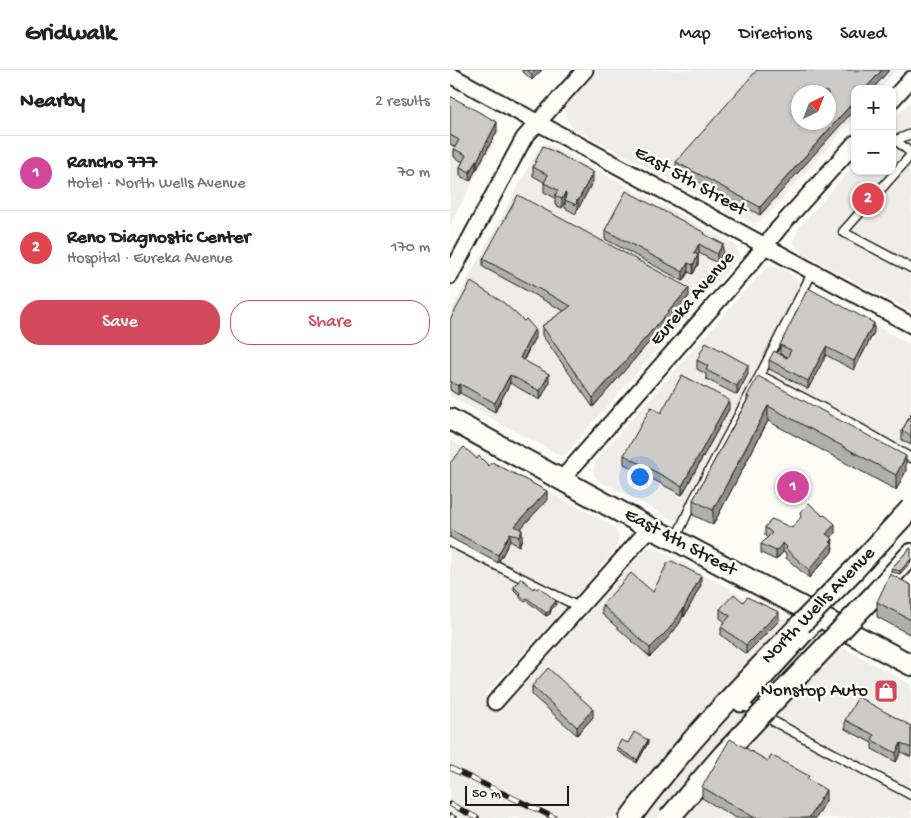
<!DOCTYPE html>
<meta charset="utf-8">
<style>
:root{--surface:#fff;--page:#f2f2f2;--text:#222;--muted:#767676;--line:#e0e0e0;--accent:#d1495b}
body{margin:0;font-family:"Gochi Hand",sans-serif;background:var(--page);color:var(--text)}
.controls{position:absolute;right:15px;top:15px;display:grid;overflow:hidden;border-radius:10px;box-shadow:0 1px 4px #0004}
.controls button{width:45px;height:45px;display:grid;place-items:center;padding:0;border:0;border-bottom:1px solid var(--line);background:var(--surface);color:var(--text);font:25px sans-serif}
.compass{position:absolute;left:341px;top:15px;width:45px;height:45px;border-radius:50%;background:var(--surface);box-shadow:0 1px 4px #0004;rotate:42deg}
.scale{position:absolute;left:15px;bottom:12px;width:104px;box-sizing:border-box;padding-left:5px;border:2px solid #1c1c1c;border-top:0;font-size:14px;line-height:18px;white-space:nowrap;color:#1c1c1c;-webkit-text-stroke:4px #fdfcf7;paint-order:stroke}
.you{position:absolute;left:189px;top:406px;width:18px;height:18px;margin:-12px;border:4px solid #fff;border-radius:50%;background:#1a73e8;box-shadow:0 0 0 8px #1a73e833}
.badge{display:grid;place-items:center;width:32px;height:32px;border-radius:50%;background:var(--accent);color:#fff;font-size:16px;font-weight:700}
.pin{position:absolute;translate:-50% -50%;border:2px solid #fff;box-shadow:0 1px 5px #0006}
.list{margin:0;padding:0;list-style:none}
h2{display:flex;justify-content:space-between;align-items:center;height:65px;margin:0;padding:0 20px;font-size:21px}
h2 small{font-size:16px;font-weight:400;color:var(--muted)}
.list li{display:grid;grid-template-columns:32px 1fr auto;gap:15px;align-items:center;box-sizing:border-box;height:75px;padding:0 20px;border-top:1px solid var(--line)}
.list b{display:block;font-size:19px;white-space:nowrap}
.list p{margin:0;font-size:16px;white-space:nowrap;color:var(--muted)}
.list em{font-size:16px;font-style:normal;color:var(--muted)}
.actions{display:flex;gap:10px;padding:15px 20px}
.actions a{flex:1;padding:11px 0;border:1px solid var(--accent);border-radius:20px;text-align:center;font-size:18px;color:var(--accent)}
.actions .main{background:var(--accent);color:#fff}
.map{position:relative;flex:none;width:461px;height:748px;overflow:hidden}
header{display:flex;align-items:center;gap:30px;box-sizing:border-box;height:70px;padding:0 25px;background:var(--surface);border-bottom:1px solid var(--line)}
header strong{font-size:24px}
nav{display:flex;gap:28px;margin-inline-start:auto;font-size:18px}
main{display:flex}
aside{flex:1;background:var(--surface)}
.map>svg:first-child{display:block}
</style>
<header>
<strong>Gridwalk</strong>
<nav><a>Map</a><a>Directions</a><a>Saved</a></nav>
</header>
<main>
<aside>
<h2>Nearby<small>2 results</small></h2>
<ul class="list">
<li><span class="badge" style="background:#d1479c">1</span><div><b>Rancho 777</b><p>Hotel · North Wells Avenue</p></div><em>70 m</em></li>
<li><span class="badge" style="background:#e0444e">2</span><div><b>Reno Diagnostic Center</b><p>Hospital · Eureka Avenue</p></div><em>170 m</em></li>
</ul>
<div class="actions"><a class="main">Save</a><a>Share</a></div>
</aside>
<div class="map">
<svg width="461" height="748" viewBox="0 0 461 748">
<rect width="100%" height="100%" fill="#fdfcf7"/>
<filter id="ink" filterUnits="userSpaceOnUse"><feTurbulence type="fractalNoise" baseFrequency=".02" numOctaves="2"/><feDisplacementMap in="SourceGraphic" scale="10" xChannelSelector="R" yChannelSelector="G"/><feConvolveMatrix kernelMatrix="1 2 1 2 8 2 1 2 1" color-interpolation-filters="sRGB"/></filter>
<g filter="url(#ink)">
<path fill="#eeede9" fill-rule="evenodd" d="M148 0H446L430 19H405V47L317 146 309 152 303 153 121 57 117 49 115 41 118 34ZM348 22H378V52H348Z
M461 31V241L351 183 346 176 344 170 346 163 350 156 405 95V101H442V52Z
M0 34 50 61 0 155Z
M96 73 284 174 288 180V185L286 190 129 368 117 384 111 386 0 326V242L90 75Z
M327 197 336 201 362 222 461 275V388L310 305 232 454 148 410 144 404V397L147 389 311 203 318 198Z
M0 370 162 455 167 460 169 471 165 480 120 533 34 625 55 636 190 486 198 478 204 477 336 550 341 555 274 630 298 645 371 566 461 615V748H0Z"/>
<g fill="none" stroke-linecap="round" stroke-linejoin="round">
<g stroke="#1c1c1c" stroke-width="11">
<path id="service" d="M442 67 461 83
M446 70 461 64
M461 85 393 162 461 198
M310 305 363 201
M225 470 244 429 310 305 394 349 461 388
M0 472 129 537
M291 634 461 725"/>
</g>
<g stroke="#1c1c1c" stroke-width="19">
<path id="minor" d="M0 5 461 255
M442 30 461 9
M0 206 74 68 135 0
M111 410 302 192 329 158 405 73
M45 632 200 458
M291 634 368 550"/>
</g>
<g stroke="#1c1c1c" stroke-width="24">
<path id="secondary" d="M0 349 200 458 225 470 461 595
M426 523 461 484
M180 748C231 678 291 616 351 554"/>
</g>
<use href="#service" stroke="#fdfcf7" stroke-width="8"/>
<use href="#minor" stroke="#fdfcf7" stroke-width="15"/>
<use href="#secondary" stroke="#fdfcf7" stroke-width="20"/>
<g stroke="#1c1c1c" stroke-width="5.5">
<path id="rail" d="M0 698 105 748
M0 734 27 748
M0 746 4 748"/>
</g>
<use href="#rail" stroke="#fdfcf7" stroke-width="4" stroke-dasharray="11" stroke-linecap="butt"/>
<g stroke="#1c1c1c" stroke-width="24" stroke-linecap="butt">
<path id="secondary-bridge" d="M351 554 405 499 461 438
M219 748 273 685 426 523"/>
</g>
<use href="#secondary-bridge" stroke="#fdfcf7" stroke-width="20"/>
</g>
<path fill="#afafac" stroke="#1c1c1c" d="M71 0H92L82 10Z
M439 0 310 145 226 100V92Z
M0 26 47 61 27 99H26L20 111 10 106V97L13 92 4 87V79L5 77 0 74Z
M83 97 143 111 128 139H127L126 144 115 138V132L112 138 105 135V128L94 122V112L83 106Z
M155 160 255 164 273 183 267 193 249 183 248 185V194L243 204 238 202 233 211 155 169Z
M33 189 239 226 143 337 92 265V256L114 241 33 197Z
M0 250 85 268 83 271 74 290 99 313 90 330 60 313 45 342 10 323 8 325 0 320Z
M424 262 404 300 376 285 358 319 319 299V290L337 287 330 284V275Z
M247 290 298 304 287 325 256 309V304L247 299Z
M297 326 456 401 446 420 318 351 263 455 243 445V430L297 330Z
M279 339 232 425 174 394V385L211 343Z
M461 344V375L452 370V361Z
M27 389 97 430 70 459 72 469 69 476 60 471 48 493 3 469 0 467V393Z
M372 446 385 463 381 468 383 478 382 482 359 508 336 488V484L333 482 326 490 311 483V474L318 468 315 466V457L342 458Z
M460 478 450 504 441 502V499Z
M251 515 234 547 233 546 229 554 219 567 200 587 152 544V535L203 522Z
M461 515V565L427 547V532Z
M64 517 106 534 101 540 100 544 96 546 77 531 75 532 70 528V526L64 520Z
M293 532 329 551 296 584 271 565V557L275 552 270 548V539Z
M82 616 143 647 127 665 82 625Z
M395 650 461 656V687L451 682 446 692 422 679V673L395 659Z
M178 673H198L187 693 167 681V678Z
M318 691 359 710 376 731 366 748H286L252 728V717Z"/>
<path fill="#8f8e8c" stroke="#1c1c1c" d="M86 0H92L82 10V4Z
M432 0H439L423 19H415Z
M405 30V39L310 145V137Z
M47 52V61L27 99V91Z
M26 90V99L20 111V102Z
M143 102V111L128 139V131Z
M115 123V132L112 138V129Z
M249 174V183L244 191V183Z
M273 174V183L267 193V184Z
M248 185V194L243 204V195Z
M238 193V202L233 211V202Z
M239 218V226L143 337V328Z
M424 253V262L404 300V291Z
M85 259V268L83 271 70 296V288L83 262Z
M376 277V285L358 319V311Z
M298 295V304L287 325V316Z
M99 304V313L90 330V321Z
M60 305V313L45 342V333Z
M10 314V323L8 325V316Z
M279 330V339L232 425V416Z
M318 336V351L263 455V440Z
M456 386V401L446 420V405Z
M97 421V430L65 465V456Z
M385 454V463L376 473V464Z
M72 460V469L69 476V467Z
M60 463V471L48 493V485Z
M383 469 382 482 359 508V500Z
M333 473V482L326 490V481Z
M461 489V492L450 504V501Z
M251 506V515L234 547V538Z
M106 531V534L101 540 100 544 96 546V543Z
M233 538V546L229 554 219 567 200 587V578Z
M329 542V551L296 584V575Z
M143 639V647L127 665V657Z
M198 670V673L187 693V690Z
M451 673V682L446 692V683Z
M376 720V731L366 748H359Z"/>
<path fill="#cccbc8" stroke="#1c1c1c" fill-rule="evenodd" d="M77 0H86L82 4Z
M307 0H432L415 19H405V30L310 137 226 92ZM348 22H378V52H348Z
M0 26 47 52 27 91 26 90 20 102 10 97 16 85 4 79 9 70 0 65Z
M93 76 143 102 128 131 127 130 126 135 115 130 116 124 115 123 112 129 105 126 108 120 94 113 98 105 83 97Z
M176 121 255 163 254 164 273 174 267 184 249 174 244 183 248 185 243 195 238 193 233 202 155 160Z
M68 125 239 218 143 328 92 256 121 236 33 189Z
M21 212 54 233 74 251 76 249 85 259 83 262 70 288 99 304 90 321 60 305 45 333 10 314 8 316 0 311V250Z
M358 218 424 253 404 291 376 277 358 311 319 290 324 281 337 288 341 280 330 275Z
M256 272 298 295 287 316 256 300 258 296 247 290Z
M232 305 279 330 232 416 174 385 201 337 211 343Z
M308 306 456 386 446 405 318 336 263 440 243 430 299 327 297 326Z
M461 344V366L452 361Z
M14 377 27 389 29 386 39 396 42 392 97 421 65 456 72 460 69 467 60 463 48 485 3 461 0 458V393Z
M359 433 371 444 372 446 375 445 385 454 376 464 383 469 380 472 382 473 359 500 336 479 337 477 333 473 326 481 311 474 322 463 315 457 322 449 342 458 351 447 350 442Z
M460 478H461V489L450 501 441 499Z
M222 491 251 506 234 538H233L229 545 219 559 200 578 152 535 181 503 203 522 217 494Z
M440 504 461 515V550L427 532Z
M71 508 83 519 84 517 87 519 89 517 106 531 101 537 100 541 96 543 77 528 75 529 70 525 71 524 64 517Z
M284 524 293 532 297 527 329 542 296 575 271 557 280 546 270 539Z
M98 598 143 639 127 657 82 616Z
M408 627 461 656V678L451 673 446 683 422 670 424 665 395 650Z
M184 662 198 670 187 690 167 678 171 670 178 673Z
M280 669 318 691 321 685 359 706 357 709 376 720 359 748H305L252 717Z"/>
</g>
<defs>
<g id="shop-square" transform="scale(1.25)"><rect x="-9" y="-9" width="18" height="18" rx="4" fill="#d1495b" stroke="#fdfcf7"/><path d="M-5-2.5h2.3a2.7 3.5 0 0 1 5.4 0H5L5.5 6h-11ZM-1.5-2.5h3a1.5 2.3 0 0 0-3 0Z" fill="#fff"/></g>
</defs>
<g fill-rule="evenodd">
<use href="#shop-square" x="436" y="621"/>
</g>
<g text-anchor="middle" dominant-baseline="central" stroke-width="5" stroke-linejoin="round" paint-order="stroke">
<g font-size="19" fill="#1c1c1c" stroke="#fdfcf7">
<text transform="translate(240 112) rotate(29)">East 5th Street</text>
<text transform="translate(243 229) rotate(-49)">Eureka Avenue</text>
<text transform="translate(230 473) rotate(28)">East 4th Street</text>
<text transform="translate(369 536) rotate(-46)">North Wells Avenue</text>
</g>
<g font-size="19" fill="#1c1c1c" stroke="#fdfcf7" text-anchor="end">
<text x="418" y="621">Nonstop Auto</text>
</g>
</g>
</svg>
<div class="controls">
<button>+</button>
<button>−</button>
</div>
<svg class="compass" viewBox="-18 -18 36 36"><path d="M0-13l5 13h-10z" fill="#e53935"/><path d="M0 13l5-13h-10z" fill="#767676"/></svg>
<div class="scale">50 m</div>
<div class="you"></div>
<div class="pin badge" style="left:343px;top:417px;background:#d1479c">1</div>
<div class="pin badge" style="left:418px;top:129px;background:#e0444e">2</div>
</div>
</main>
